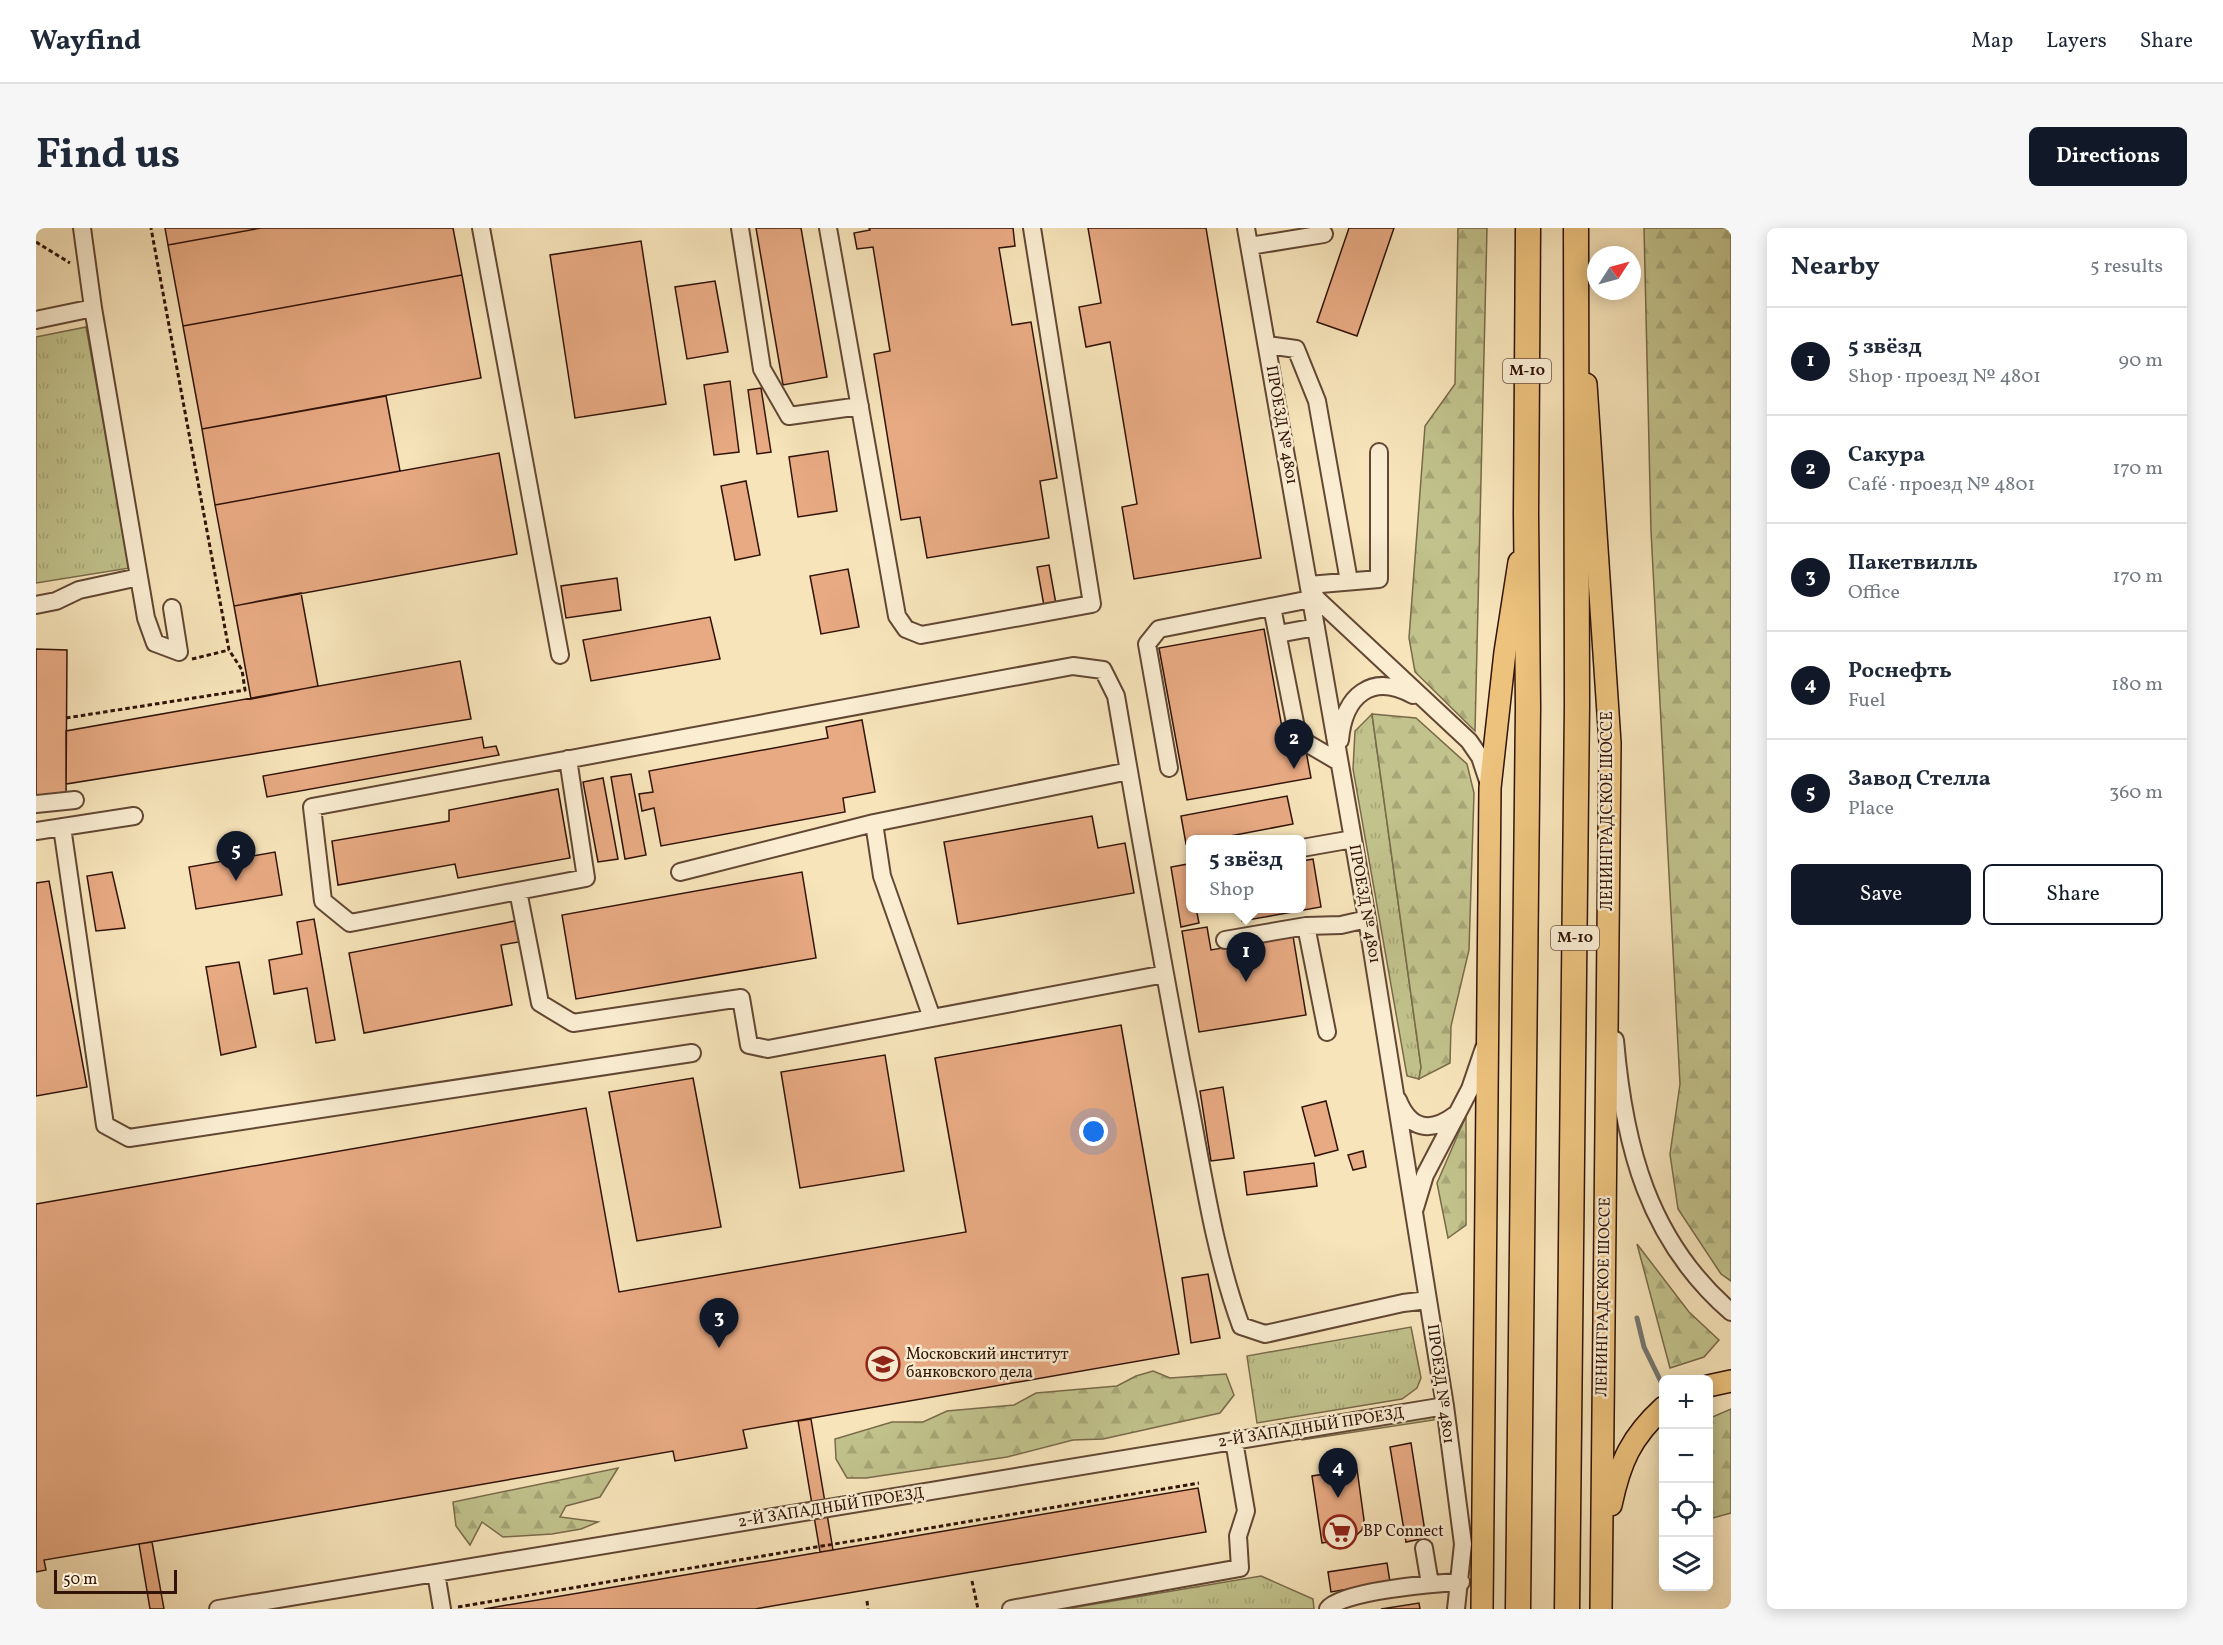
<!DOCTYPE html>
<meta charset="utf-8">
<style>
:root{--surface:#fff;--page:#f6f6f7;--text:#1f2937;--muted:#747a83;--line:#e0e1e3;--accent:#111827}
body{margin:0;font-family:Vollkorn,serif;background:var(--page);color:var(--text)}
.controls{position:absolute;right:18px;bottom:18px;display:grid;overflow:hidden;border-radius:9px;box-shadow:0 3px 15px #0003}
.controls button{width:54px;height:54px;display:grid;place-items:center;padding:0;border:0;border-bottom:2px solid var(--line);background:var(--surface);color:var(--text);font:30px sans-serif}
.compass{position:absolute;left:1551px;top:18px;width:54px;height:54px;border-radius:50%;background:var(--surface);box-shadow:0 3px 15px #0003;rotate:54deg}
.scale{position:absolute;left:18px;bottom:15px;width:123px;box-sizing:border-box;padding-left:6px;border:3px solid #311308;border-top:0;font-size:16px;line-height:21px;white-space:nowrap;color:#311308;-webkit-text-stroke:4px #faedd2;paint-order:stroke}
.you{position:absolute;left:1058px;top:904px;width:21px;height:21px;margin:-15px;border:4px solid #fff;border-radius:50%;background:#1a73e8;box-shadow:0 0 0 9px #1a73e833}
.badge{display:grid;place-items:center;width:39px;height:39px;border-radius:50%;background:var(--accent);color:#fff;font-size:20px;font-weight:700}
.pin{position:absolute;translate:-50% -50px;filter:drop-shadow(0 2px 3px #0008)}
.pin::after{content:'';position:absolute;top:32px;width:21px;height:18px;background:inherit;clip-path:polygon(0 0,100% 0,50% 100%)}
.popup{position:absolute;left:1150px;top:607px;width:120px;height:78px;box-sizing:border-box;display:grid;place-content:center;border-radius:9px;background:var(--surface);filter:drop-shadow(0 2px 4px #0005);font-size:20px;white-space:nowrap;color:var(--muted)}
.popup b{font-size:22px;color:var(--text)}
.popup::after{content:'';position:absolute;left:50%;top:100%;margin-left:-12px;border:12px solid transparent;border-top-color:var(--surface)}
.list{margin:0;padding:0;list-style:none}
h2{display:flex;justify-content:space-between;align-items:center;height:78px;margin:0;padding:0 24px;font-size:26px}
h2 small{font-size:20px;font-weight:400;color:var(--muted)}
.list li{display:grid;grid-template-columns:39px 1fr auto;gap:18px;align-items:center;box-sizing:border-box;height:108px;padding:0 24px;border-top:2px solid var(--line)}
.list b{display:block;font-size:22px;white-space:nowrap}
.list p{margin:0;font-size:20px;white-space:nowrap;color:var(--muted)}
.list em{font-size:20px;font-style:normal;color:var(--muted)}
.actions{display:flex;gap:12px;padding:18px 24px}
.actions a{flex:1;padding:14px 0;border:2px solid var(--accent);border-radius:9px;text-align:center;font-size:21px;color:var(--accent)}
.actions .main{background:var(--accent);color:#fff}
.icon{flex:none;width:33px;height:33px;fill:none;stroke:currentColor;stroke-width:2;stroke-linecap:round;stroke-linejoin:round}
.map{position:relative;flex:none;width:1695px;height:1381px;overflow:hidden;border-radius:9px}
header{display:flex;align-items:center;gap:36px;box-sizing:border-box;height:84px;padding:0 30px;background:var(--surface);border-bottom:2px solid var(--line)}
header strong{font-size:28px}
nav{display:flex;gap:33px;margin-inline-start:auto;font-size:21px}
.intro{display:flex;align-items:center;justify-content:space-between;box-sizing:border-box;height:144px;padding:0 36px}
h1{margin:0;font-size:42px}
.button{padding:15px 27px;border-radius:9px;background:var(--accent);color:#fff;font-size:21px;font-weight:700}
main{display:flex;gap:36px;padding:0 36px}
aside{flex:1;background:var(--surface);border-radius:9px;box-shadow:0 3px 15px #0003}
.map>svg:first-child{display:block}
</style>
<header>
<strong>Wayfind</strong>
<nav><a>Map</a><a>Layers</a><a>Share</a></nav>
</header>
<div class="intro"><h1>Find us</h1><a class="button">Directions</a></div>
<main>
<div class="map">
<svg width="1695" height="1381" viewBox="0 0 1695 1381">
<defs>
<pattern id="grass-tufts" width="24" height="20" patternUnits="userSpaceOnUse" patternTransform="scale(1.5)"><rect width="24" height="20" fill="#c1c28c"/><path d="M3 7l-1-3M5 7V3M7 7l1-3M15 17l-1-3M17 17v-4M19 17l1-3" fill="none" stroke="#a6a677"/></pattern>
<pattern id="forest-firs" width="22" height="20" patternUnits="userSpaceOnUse" patternTransform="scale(1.5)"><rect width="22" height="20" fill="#c1c28c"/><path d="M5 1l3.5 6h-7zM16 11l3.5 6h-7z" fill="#a6a677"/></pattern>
</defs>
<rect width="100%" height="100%" fill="#f7e4ba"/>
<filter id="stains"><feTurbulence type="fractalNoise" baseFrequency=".00333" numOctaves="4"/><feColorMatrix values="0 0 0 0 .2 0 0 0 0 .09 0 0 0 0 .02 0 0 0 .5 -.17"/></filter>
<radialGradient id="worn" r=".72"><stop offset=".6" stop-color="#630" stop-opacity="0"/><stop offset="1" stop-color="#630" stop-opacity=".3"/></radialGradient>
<path fill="url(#grass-tufts)" stroke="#796a4a" stroke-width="1.5" d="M50 99 94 340 0 355V109Z
M1336 486 1385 839 1383 851 1371 848 1317 541 1319 503Z
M1375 1099 1385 1150 1381 1160 1366 1171 1221 1195 1211 1128Z
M1395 1178 1398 1192 1266 1212 1264 1202Z
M1225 1348 1277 1371 1278 1381H1029Z"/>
<path fill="url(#forest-firs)" stroke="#796a4a" stroke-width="1.5" d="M1422 0H1451L1439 503 1379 444 1373 410 1389 198 1419 156Z
M1608 0H1695V1053L1685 1046 1642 981 1634 926 1644 856 1615 303Z
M1336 486 1380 490 1431 536 1438 565 1433 722 1415 798 1414 835 1383 851 1385 839Z
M1430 888V997L1412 1010 1401 955Z
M1601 1016 1653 1084 1683 1112 1668 1129 1634 1140Z
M1117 1143 1134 1150 1190 1146 1198 1167 1184 1185 1067 1211 1037 1212 971 1229 830 1250H811L800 1231 799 1211 856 1194H887L911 1183 978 1177 1000 1165 1081 1158 1100 1148Z
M1695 1181V1285L1673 1291 1674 1190Z
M582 1240 564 1269 530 1278 524 1289 562 1294 545 1301 516 1306 467 1309 446 1294 434 1317 420 1298 417 1274Z"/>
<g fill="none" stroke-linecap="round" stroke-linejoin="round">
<path stroke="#747872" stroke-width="5" d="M1601 1090 1608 1119 1628 1160"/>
</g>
<path fill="#e8aa83" stroke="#311308" stroke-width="1.5" d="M129 0H225L132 17Z
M225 0H417L426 47 147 98 132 17Z
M720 0H765L791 149 747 157Z
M833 0H977L979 18 963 20 976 97 995 94 1021 250 1004 253 1013 310 891 330 884 289 865 292 838 126 854 123 837 19 821 21 818 5 834 2Z
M1052 0H1170L1225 330 1098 351 1086 279 1101 276 1074 114 1050 119 1043 79 1065 75Z
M1313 0H1358L1321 108 1281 94Z
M605 13 630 176 539 190 514 27Z
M426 47 445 150 166 201 147 98Z
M679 53 692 124 651 131 639 59Z
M694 153 703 224 678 227 668 157Z
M725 160 735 224 721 226 712 162Z
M350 168 364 243 179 277 166 201Z
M792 223 801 283 762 289 753 229Z
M463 225 481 326 198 378 179 277Z
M710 253 724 327 699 332 685 258Z
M1013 337 1020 376 1008 378 1001 339Z
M812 341 823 399 785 406 774 348Z
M581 350 585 382 530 390 525 358Z
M265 365 282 458 215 471 198 378Z
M674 389 684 431 555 453 547 412Z
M1228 401 1251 527 1270 523 1275 550 1151 572 1123 420Z
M0 421 31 422 30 569 0 568Z
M424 433 435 491 30 556V503Z
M826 492 839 564 807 570 809 584 625 618 618 580 606 583 603 566 617 564 613 543 792 510 790 499Z
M446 509 448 520 460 518 463 527 231 569 227 548Z
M595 546 610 627 589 631 575 549Z
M567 550 582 631 562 634 547 554Z
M522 561 534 630 422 650 419 636 302 657 296 613 413 593V582Z
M1251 568 1257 596 1173 612H1154V615L1150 616 1145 588Z
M1056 588 1062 620 1089 615 1098 665 922 696 908 614Z
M239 624 246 667 160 681 153 639Z
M1277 631 1285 679 1206 693 1204 680H1266V633Z
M1152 636 1154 680H1160L1163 695 1145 699 1135 639Z
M76 644 89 700 60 703 51 648Z
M766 644 780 730 540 771 526 687Z
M13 653 51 859 0 868V655Z
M278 691 299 812 280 815 271 760 238 766 233 732 266 726 261 694Z
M479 693 483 714 465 717 476 777 328 805 313 725Z
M1171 699 1175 722 1257 708 1270 787 1163 804 1146 703Z
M203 734 220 819 185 827 170 739Z
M1085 797 1143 1126 707 1202 711 1220 639 1233 637 1223 103 1316 8 1332 10 1342 0 1344V976L550 880 583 1064 930 1004 899 830Z
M849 827 868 943 764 960 745 844Z
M657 850 685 999 601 1013 573 864Z
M1187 859 1198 930 1175 933 1164 863Z
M1290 873 1302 922 1279 928 1266 879Z
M1327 923 1330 939 1317 942 1312 927Z
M1278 935 1281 958 1211 967 1208 944Z
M1172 1046 1184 1110 1155 1115 1146 1050Z
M775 1191 797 1322 784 1324 762 1193Z
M1375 1215 1390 1310 1370 1314 1354 1219Z
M1321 1241 1328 1292 1326 1302 1316 1311 1286 1315 1276 1248Z
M1162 1260 1170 1304 719 1381H448Z
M116 1314 128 1381H114L103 1316Z
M1351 1335 1354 1354 1295 1364 1292 1344Z
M1383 1375 1384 1381H1345Z"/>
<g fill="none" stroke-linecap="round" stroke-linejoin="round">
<g stroke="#624734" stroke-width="20">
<path id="minor" d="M46 0 57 80
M445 0 524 427
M704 0 726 141 753 188 824 178
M792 0 861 388 870 401 885 407 1056 376 996 0
M1210 0 1331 691 1409 1178 1427 1316 1420 1381
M1214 18 1288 6
M0 92 57 80 103 349 43 362 20 373 0 377
M1231 117 1260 121 1281 173 1313 353
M103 349 110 390 119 415 143 424 136 380
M1273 357 1343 351V224
M1275 361 1281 371 1433 513 1444 529 1453 556
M1236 379 1262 510 1303 534
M1242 406 1280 399
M1304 512C1308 468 1335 444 1377 467
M532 531 550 650 314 695 287 673 276 579 604 518 1037 438 1067 442 1080 468C1103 602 1126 735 1152 868 1167 945 1178 1024 1205 1098L1229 1106 1367 1075 1392 1072
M1133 540 1111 416 1123 401 1275 371
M0 576 39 572
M838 595 1093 543
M26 599 69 897 93 910 656 825
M0 603 98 588
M1266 620 1317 611
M644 644 838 595 846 648 896 790
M482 663 504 775 537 795 705 770 713 817 732 821 1129 746
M1270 698 1291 804
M1189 712 1270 698 1305 697 1331 691
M1579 812C1588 918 1612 1012 1695 1084
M1362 872C1374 902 1395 905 1419 887
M1379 980 1389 947 1434 861 1448 820
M1388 1320 1394 1356
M400 1345 406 1381
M182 1381 1409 1178
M975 1381 1204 1340 1202 1308 1210 1283 1198 1213
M1292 1381C1304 1363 1401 1355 1425 1354"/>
</g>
<g stroke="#311308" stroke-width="24">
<path id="major" d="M1550 156 1574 515 1565 1381
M1672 1158 1695 1153
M1575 1277C1584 1234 1595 1209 1628 1179
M1446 1381 1454 560 1469 424 1483 334"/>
</g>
<g stroke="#311308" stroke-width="27">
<path id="highway" d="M1482 1381 1492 479 1490 286 1492 0
M1531 1381 1541 477 1540 0"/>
</g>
<path stroke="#311308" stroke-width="3" stroke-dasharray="4.5 3" stroke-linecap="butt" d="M0 14 34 35
M156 431 193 422
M30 490 209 462 206 442 193 422 115 0
M936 1353 942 1381
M831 1373 832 1381
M422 1379 1163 1255"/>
<use href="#minor" stroke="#faedd2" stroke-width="16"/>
<use href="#major" stroke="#ecc27d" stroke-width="21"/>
<use href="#highway" stroke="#ecc27d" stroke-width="24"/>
</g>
<defs>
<g id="university-ring" transform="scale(1.725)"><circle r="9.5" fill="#faedd2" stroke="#8f2418" stroke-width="1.5"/><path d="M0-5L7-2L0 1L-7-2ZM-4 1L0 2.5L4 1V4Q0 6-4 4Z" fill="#8f2418"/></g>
<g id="supermarket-ring" transform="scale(1.725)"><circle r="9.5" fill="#faedd2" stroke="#8f2418" stroke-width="1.5"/><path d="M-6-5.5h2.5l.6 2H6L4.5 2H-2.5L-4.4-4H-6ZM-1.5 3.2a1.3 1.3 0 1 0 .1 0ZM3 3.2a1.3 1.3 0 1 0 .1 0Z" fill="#8f2418"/></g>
</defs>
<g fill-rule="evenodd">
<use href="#university-ring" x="847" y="1136"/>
<use href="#supermarket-ring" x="1304" y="1304"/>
</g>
<g text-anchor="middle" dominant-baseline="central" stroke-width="5" stroke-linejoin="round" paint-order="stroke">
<g fill="#faedd2" stroke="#6d5445" stroke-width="1.5">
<rect x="1467" y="131" width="48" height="24" rx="4.5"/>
<rect x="1515" y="698" width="48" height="24" rx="4.5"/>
</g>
<g font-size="15" font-weight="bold" fill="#311308">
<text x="1491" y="143">М-10</text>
<text x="1539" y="710">М-10</text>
</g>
<g font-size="16" fill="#311308" stroke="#faedd2">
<text transform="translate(1245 197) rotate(80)">ПРОЕЗД № 4801</text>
<text transform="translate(1572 583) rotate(-90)">ЛЕНИНГРАДСКОЕ ШОССЕ</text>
<text transform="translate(1328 676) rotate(80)">ПРОЕЗД № 4801</text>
<text transform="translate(1568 1069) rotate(-89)">ЛЕНИНГРАДСКОЕ ШОССЕ</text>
<text transform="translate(1404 1156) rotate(82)">ПРОЕЗД № 4801</text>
<text transform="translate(1275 1200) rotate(-9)">2-Й ЗАПАДНЫЙ ПРОЕЗД</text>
<text transform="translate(795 1280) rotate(-9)">2-Й ЗАПАДНЫЙ ПРОЕЗД</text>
</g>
<g font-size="16" fill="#311308" stroke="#faedd2" text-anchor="start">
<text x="870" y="1127">Московский институт<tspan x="870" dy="18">банковского дела</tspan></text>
<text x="1327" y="1304">ВР Connect</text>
</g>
</g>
<rect width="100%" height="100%" filter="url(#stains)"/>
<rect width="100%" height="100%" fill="url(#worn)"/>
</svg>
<div class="controls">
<button>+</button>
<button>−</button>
<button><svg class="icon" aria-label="locate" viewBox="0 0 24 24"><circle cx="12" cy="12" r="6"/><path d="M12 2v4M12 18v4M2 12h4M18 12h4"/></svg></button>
<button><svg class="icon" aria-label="layers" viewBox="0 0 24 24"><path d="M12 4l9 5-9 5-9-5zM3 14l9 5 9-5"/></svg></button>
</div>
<svg class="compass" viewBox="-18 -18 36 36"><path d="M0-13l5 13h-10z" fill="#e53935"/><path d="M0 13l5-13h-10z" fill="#747a83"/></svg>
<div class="scale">50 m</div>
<div class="you"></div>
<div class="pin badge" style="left:1210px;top:754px">1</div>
<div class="popup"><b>5 звёзд</b>Shop</div>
<div class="pin badge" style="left:1258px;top:541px">2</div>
<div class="pin badge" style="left:683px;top:1120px">3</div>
<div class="pin badge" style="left:1302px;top:1270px">4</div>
<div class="pin badge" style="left:200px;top:653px">5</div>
</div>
<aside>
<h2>Nearby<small>5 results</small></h2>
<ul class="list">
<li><span class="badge">1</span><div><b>5 звёзд</b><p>Shop · проезд № 4801</p></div><em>90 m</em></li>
<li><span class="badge">2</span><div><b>Сакура</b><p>Café · проезд № 4801</p></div><em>170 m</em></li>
<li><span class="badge">3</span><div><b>Пакетвилль</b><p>Office</p></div><em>170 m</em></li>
<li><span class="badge">4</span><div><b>Роснефть</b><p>Fuel</p></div><em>180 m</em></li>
<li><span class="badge">5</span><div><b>Завод Стелла</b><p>Place</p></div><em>360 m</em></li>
</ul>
<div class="actions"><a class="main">Save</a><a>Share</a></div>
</aside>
</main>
